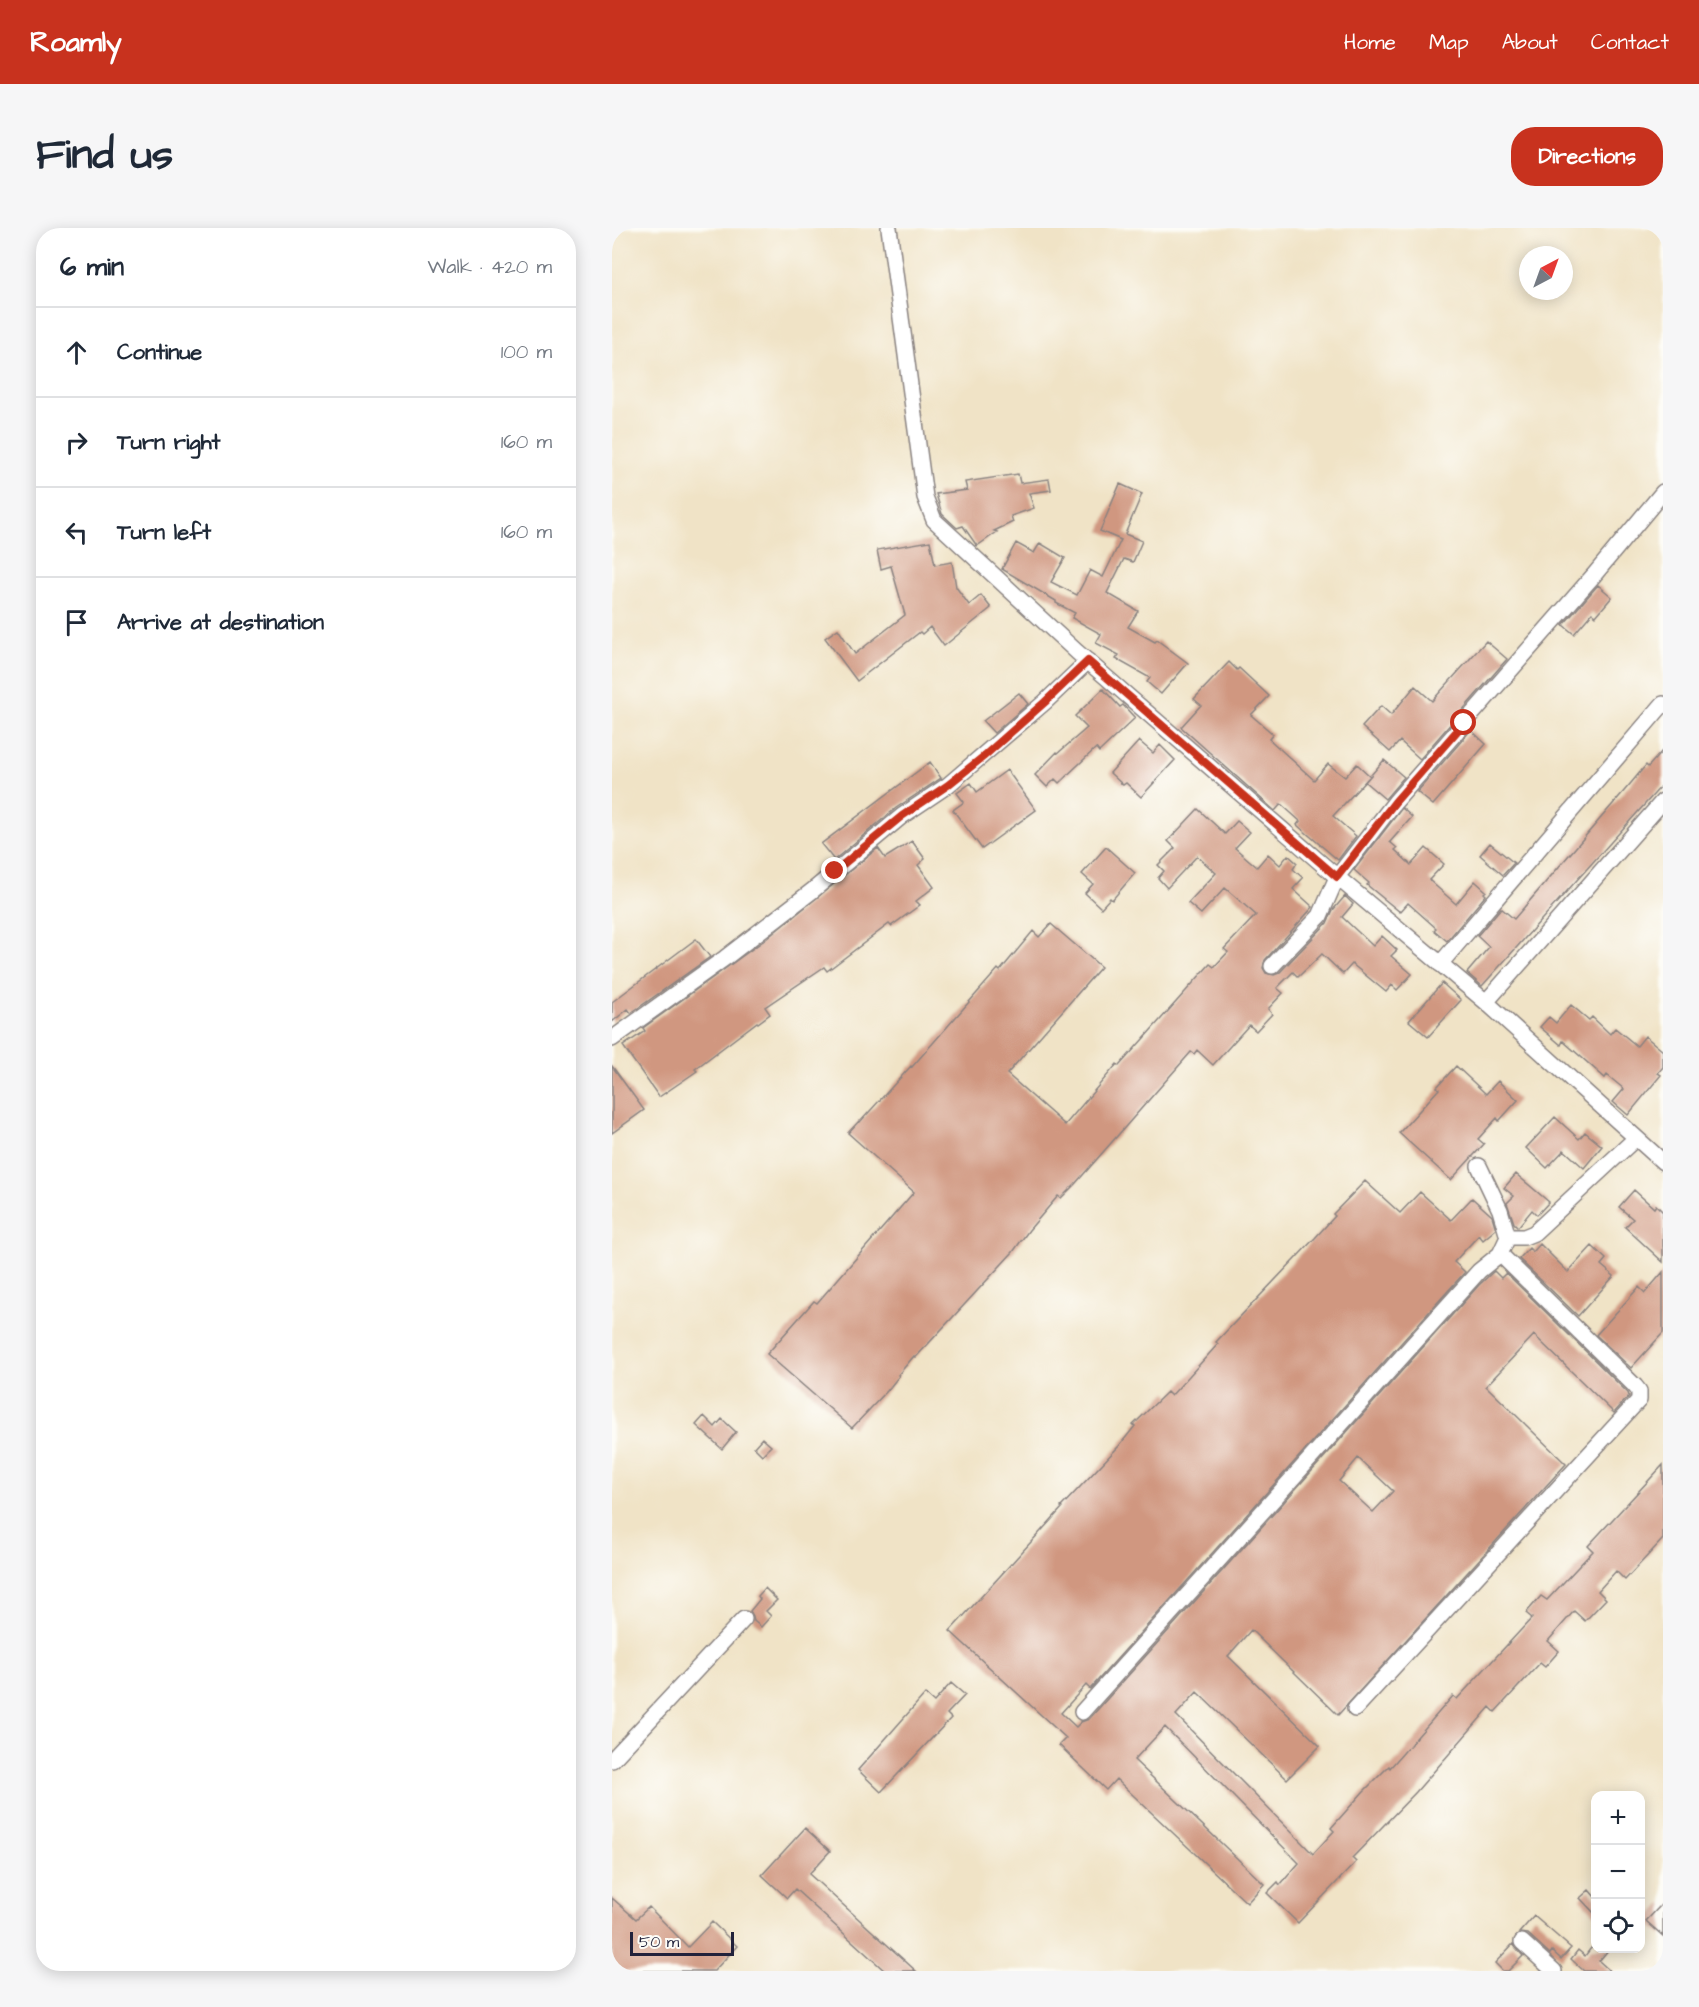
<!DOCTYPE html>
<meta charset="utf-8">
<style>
:root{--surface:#fff;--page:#f6f6f7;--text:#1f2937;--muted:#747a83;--line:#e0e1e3;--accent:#c8321e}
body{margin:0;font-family:"Architects Daughter",sans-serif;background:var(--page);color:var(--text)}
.controls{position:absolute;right:18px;bottom:18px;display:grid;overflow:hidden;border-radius:12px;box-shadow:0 3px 15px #0003}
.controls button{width:54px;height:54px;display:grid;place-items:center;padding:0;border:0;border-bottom:2px solid var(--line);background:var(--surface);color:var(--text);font:30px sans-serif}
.compass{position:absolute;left:907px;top:18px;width:54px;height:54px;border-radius:50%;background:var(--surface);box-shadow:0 3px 15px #0003;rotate:41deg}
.scale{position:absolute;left:18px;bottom:15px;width:104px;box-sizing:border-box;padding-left:6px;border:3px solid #22223b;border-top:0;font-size:16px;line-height:21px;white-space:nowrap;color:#22223b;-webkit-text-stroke:4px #fdfcf7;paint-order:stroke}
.stop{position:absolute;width:18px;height:18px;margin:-14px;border:4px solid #c8321e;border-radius:50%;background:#fff}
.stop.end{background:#c8321e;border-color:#fff;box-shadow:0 2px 6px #0008}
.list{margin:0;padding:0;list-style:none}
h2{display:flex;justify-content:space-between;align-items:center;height:78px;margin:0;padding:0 24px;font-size:26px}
h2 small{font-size:20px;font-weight:400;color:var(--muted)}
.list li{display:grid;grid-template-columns:39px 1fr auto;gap:18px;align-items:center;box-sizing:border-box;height:90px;padding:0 24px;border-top:2px solid var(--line)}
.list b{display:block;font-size:22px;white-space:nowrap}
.list em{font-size:20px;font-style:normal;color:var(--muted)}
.icon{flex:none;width:33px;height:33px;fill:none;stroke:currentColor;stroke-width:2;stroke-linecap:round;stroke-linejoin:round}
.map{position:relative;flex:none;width:1051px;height:1743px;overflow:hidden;border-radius:24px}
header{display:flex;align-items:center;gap:36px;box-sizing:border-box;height:84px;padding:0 30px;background:var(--accent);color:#fff}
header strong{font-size:28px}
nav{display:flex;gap:33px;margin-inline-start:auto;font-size:21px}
.intro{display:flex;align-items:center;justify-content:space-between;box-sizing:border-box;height:144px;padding:0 36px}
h1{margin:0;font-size:42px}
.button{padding:15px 27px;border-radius:24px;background:var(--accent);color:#fff;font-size:21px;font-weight:700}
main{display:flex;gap:36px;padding:0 36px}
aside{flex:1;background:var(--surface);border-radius:24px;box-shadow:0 3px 15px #0003}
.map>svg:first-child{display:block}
</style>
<header>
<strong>Roamly</strong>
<nav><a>Home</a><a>Map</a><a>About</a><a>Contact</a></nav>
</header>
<div class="intro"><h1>Find us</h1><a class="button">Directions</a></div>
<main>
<aside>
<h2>6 min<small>Walk · 420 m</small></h2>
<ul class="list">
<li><svg class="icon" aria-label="ahead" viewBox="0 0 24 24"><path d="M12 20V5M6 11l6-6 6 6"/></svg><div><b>Continue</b></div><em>100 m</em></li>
<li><svg class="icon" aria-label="right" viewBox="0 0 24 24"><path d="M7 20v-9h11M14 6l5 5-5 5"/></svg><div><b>Turn right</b></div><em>160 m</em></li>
<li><svg class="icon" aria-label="left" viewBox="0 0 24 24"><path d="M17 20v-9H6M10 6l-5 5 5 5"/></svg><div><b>Turn left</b></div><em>160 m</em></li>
<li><svg class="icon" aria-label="arrive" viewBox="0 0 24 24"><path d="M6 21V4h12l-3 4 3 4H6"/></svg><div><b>Arrive at destination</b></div></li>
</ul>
</aside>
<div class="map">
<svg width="1051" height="1743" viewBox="0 0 1051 1743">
<rect width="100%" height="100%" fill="#fdfcf7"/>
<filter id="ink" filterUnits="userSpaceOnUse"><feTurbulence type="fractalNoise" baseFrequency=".0167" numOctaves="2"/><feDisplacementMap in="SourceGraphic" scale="12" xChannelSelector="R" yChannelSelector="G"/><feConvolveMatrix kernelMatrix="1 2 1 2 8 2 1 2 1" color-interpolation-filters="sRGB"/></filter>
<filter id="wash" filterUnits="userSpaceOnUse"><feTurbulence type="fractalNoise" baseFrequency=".008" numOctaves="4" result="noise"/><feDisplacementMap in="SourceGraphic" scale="24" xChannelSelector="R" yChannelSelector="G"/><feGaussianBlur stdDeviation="1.35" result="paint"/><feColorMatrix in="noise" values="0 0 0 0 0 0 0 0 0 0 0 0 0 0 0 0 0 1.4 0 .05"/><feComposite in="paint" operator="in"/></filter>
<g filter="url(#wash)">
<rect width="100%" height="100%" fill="#f0e3c6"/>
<g id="blocks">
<path fill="#d09780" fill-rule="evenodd" d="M406 246 408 255 437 251 439 262 417 265 422 280 399 288 401 294 382 303 385 304 365 318 351 298 345 300 330 286 324 266 355 262 353 254Z
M508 256 530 266 513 306 530 313 521 334 512 331 495 365 526 383 516 399 543 414 545 412 576 435 549 466 535 454 538 450 504 431 507 427 484 415 489 406 460 390 463 385 444 375V373L390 341 404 315 422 325 428 315 453 330 439 354 465 367 478 342 491 349 509 312 488 303Z
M318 313 323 337 340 334 344 359 357 377 369 367 379 380 332 418 318 399 310 406 308 404 245 453 213 410 226 401 243 426 293 387 279 338 269 341 265 322Z
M986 357 1000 369 984 388 980 385 962 406 951 397Z
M874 413 895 431 808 531 788 513 778 524 750 499 769 478 779 487 803 458 820 473Z
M617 434 625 442 627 440 657 468 639 487 661 506 657 511 702 552 716 536 733 549 745 536 758 548 721 588 744 608 726 632 685 597 688 593 669 576 663 583 569 499 589 477 582 471Z
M491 461 508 479 511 477 523 490 487 524 484 520 447 555 443 551 435 559 423 547 445 524 446 525 475 500 463 488Z
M407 465 416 476 382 505 371 493Z
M859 502 874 516 821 577 805 564Z
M527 513 541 525 548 517 563 532 529 569 514 555 511 557 498 545Z
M1051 522V556L870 758 855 745 877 719 865 708 889 680 902 691 1019 555 1034 537 1036 539Z
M772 532 792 549 773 571 753 554Z
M318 534 329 550 284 580 222 632 209 616Z
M395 542 424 582 370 621 341 582 352 574 345 565 359 555 365 564Z
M790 580 800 589 778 614 785 620 783 622 799 637 814 620 832 636 817 652 844 676 863 653 874 663 872 665 874 667 835 713 822 702 824 700 796 675 788 684 755 657 757 655 742 642Z
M586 581 613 606 625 593 638 604 623 620 645 639 656 626 668 637 676 627 685 635 681 641 691 650 681 661 701 679 653 732 651 740 654 745 662 747 667 745 715 695 721 682 733 668 741 676 730 689 761 718 770 708 785 722 779 728 800 746 785 762 780 757 774 764 740 736 731 746 710 726 686 749 681 744 665 760 671 765 656 781 660 786 644 803 637 797 601 837 585 822 582 826 579 824 463 956 449 970 446 968 417 1002 401 1024 304 1129 302 1128 286 1147 287 1148 275 1163 240 1200 155 1126 202 1073 205 1075 302 964 236 905 247 893 248 894 299 838 300 839 386 741 388 743 421 703 427 709 439 696 489 739 395 846 453 897 505 836 507 838 598 736 602 739 616 724 612 721 644 687 613 660 589 686 576 675 604 645 585 628 555 660 546 650 552 643 546 637 563 620 556 613Z
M300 613 313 631 306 637 322 659 304 673 308 677 279 698 277 696 215 743 212 739 153 779 158 786 146 795 145 794 83 841 85 843 72 852 47 869 11 818 33 803 31 800 154 711 266 620 273 630Z
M878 615 902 635 891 647 868 627Z
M494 619 523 645 500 672 498 670 489 680 473 665 481 656 470 646Z
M84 711 98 729 19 785 16 781 0 794V774Z
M830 755 849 772 816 809 797 793Z
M959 777 977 792 980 789 998 806 1003 800 1025 818 1033 808 1051 823V839L1046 845 1049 847 1016 887 1001 874 1012 861 995 847 993 850 951 813 949 817 928 799 937 789 944 795Z
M0 838 32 882 0 905Z
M844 838 874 866 886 853 906 872 887 893 885 890 866 911 872 916 839 952 787 905 827 861 825 859Z
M943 889 967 911 973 904 990 918 972 940 952 922 935 940 914 920Z
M904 946 937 974 925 987 920 982 906 999 902 995 895 975 902 968 892 960Z
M753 953 788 985 808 964 839 992 860 970 880 988 884 1001 871 1012 867 1007 842 1034 853 1044 478 1461 474 1457 449 1485 464 1499 469 1494 477 1491 867 1057 882 1043 889 1050 894 1045 1016 1165 1017 1168 1002 1185 922 1107 874 1158 954 1236 726 1487 639 1402 616 1428 708 1518 675 1551 585 1464 564 1487 701 1626 722 1603 719 1600 751 1564 777 1538 778 1540 841 1468 845 1471 920 1390 914 1385 929 1368 935 1372 981 1323 976 1318 1051 1237V1311L1013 1352 1004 1343 986 1363 994 1371 973 1393 962 1383 936 1413 947 1423 933 1439 928 1435 883 1484 878 1479 804 1564 740 1630 744 1634 686 1695 655 1665 666 1654 668 1657 687 1635 553 1499 522 1532 652 1656 635 1675 504 1551 494 1562 447 1517 454 1510 338 1403 430 1302 450 1280 449 1279 507 1218 523 1198 521 1197 555 1164 559 1168 606 1116 604 1114 703 1010 723 988 721 986ZM746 1230 781 1263 761 1284 727 1253Z
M1022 962 1042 980 1044 977 1051 984V1034L1013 999 1021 991 1007 979Z
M928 1016 956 1044 980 1018 994 1031 989 1037 1002 1048 966 1088 907 1031 917 1020 921 1024Z
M1051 1044V1105L1019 1140 984 1107 1027 1059 1033 1065Z
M92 1188 103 1199 110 1191 124 1204 110 1221 84 1197Z
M150 1210 159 1218 150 1227 142 1219Z
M153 1360 165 1372 154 1383 159 1388 149 1399 142 1393 141 1388 138 1383 148 1371 146 1368Z
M339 1455 353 1467 335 1486 339 1490 269 1564 246 1542 313 1466 322 1474Z
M193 1600 218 1623 197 1646 304 1743H273L183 1661 175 1670 150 1647Z
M977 1662 984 1670V1687L968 1670Z
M0 1670 24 1691 37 1679 76 1719 100 1694 125 1718 102 1743H5L0 1738Z
M1051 1675V1708L1034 1693Z
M922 1688 959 1720 949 1731 940 1723 938 1726 916 1706 907 1705Z
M901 1716 911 1728 896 1743H891L883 1735Z
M979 1720H998L987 1733 998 1743H972L959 1731 966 1722 973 1728Z"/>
</g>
</g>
<g filter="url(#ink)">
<use href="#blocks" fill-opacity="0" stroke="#898280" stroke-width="1.5"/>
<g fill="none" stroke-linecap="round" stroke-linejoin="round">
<g stroke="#898280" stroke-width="18">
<path id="minor" d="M277 0 313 269 322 292 465 424 725 649 874 774 1051 934
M828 736 1051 476
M660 738 708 688 725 649 783 574 982 347 1051 264
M874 774 1051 573
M0 811 113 730 200 663 290 588 336 557 433 474 476 433
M867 938 888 982 896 1009
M743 1481 1027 1172V1163L1023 1158 888 1026
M470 1484 867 1043 888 1026 896 1009H912L922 1005 1024 910
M0 1532 132 1391
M910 1714 942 1743"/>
</g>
<use href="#minor" stroke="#fff" stroke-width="15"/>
</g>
</g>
<g fill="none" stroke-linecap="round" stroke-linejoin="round" filter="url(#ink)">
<path stroke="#c8321e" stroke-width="8" d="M223 643 290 588 336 557 371 529 433 474 476 433 725 649 783 574 852 495"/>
</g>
</svg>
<div class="controls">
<button>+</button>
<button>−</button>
<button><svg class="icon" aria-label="locate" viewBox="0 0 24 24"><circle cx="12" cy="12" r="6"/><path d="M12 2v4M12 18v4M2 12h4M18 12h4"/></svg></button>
</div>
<svg class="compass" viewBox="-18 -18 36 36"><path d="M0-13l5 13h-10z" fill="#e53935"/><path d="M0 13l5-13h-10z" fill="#747a83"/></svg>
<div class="scale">50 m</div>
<div class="stop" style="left:852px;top:495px"></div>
<div class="stop end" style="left:223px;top:643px"></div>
</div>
</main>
